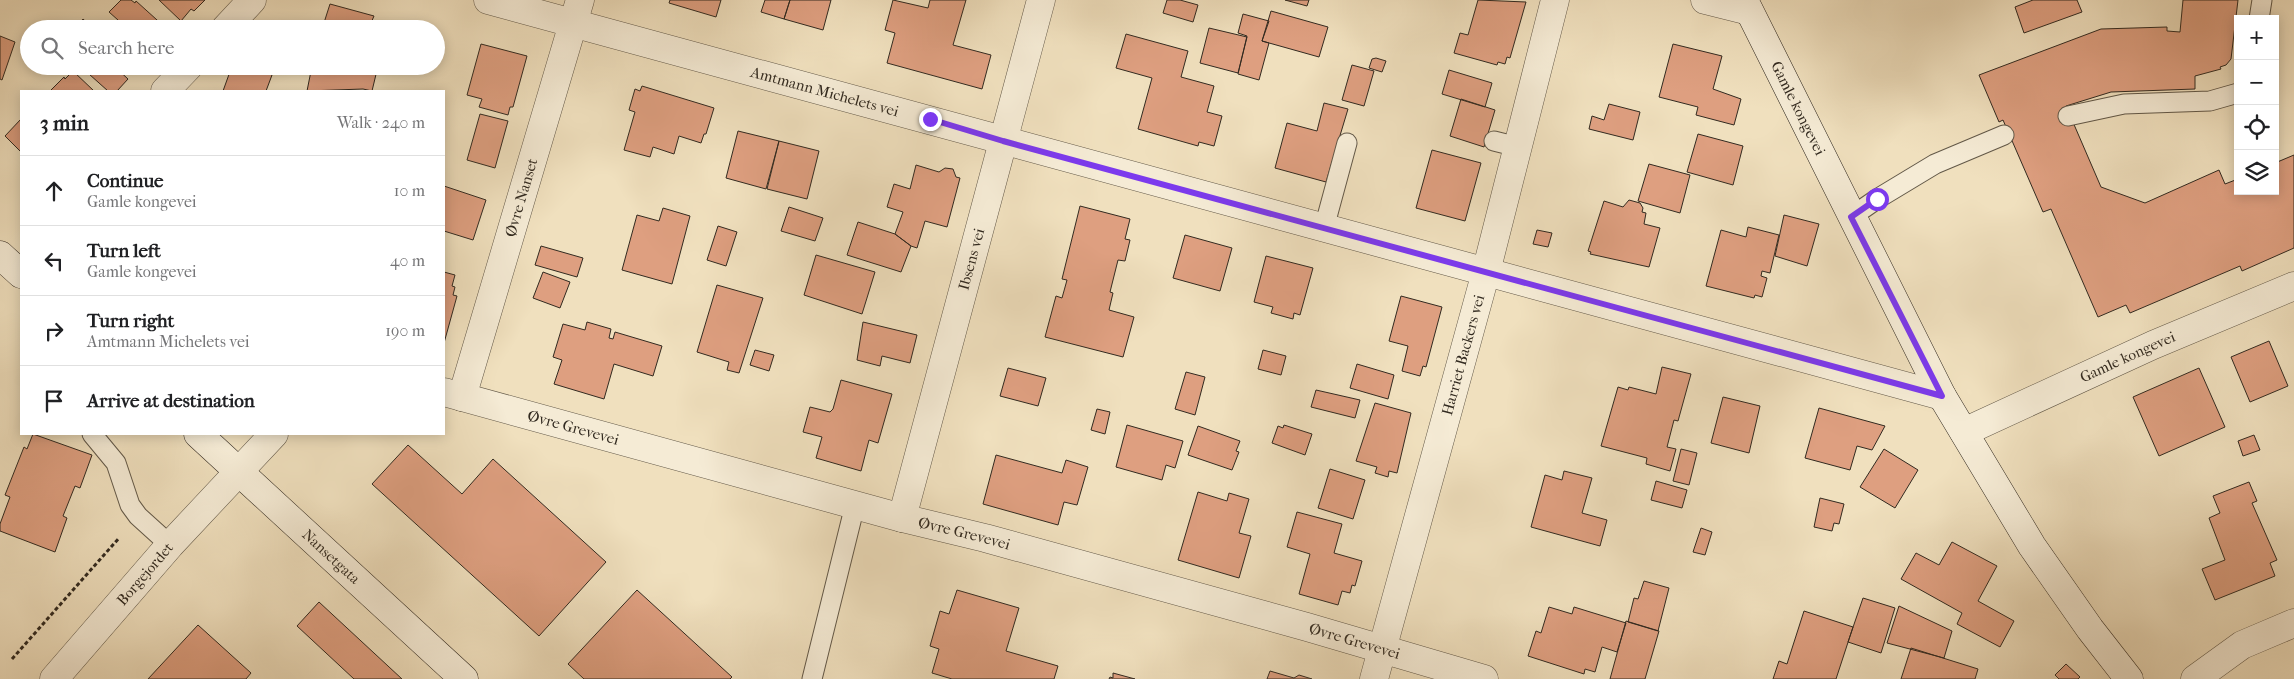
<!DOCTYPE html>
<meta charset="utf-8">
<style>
:root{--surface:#fff;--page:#f2f2f2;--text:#202124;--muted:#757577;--line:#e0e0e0}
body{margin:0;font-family:"IM FELL French Canon",serif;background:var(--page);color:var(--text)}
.controls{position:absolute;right:15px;top:15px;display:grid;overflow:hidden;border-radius:0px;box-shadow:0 2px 12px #0003}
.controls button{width:45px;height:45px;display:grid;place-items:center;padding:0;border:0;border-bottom:1px solid var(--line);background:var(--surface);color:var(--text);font:25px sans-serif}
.stop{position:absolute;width:15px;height:15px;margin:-11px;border:4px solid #7c3aed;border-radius:50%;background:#fff}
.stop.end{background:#7c3aed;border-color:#fff;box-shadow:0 1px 5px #0008}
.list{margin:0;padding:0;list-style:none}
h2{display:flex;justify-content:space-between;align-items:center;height:65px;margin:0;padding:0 20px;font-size:21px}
h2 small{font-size:16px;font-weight:400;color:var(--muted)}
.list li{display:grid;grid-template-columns:32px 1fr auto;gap:15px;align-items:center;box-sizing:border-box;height:70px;padding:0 20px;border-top:1px solid var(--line)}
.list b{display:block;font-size:19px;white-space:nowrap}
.list p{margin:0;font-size:16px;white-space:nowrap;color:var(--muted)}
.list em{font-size:16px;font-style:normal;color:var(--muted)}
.icon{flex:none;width:28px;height:28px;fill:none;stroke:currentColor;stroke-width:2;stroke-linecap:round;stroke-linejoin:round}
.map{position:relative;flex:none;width:2294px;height:679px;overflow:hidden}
.search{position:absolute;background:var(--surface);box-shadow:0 2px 12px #0003;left:20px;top:20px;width:425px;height:55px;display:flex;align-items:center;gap:12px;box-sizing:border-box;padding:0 18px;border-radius:28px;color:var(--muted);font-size:19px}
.panel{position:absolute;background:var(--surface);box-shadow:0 2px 12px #0003;left:20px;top:90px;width:425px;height:345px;border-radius:0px}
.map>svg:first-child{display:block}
</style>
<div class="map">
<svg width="2294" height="679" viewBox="0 0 2294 679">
<rect width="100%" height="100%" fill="#f0e0be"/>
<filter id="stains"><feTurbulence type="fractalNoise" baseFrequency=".004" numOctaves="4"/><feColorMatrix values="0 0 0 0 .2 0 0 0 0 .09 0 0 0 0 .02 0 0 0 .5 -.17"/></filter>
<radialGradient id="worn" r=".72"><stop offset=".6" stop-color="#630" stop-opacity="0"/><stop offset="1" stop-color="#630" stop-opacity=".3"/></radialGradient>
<path fill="#de9f80" stroke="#322a20" d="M121 0H131L135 3 136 1 167 29H111L118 20 109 12Z
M159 0H205L194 11 191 9 181 21Z
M670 0H721L716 17 669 3Z
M765 0H790L784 19 761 12Z
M790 0H831L823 30 784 19Z
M893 0 928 8 930 0H966L953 45 991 55 982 89 887 63 895 33 885 30Z
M1167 0H1180L1198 5 1193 22 1163 13Z
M1285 0H1309L1307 6Z
M1478 0 1526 2 1510 58 1507 57 1505 64 1498 62 1497 65 1454 53 1460 33 1468 35Z
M2033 0H2077L2082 12 2024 33 2015 7Z
M2183 0H2238L2231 59 2226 65 2220 67 2221 69 2195 76V89L2111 92 2066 106 2101 187 2145 203 2219 170 2225 184 2238 179V191H2275V163L2294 155V248L2242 271 2240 266 2130 313 2126 305 2098 317 2051 209 2043 212 2003 120 1999 122 1979 75 2101 29 2167 27V31L2180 32Z
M330 4 374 16 371 23 380 25 379 29H322Z
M1271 11 1328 27 1319 57 1262 41Z
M1243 14 1269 21 1262 41 1269 43 1259 80 1238 74 1247 36 1238 33Z
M83 19 94 29H75Z
M1209 28 1247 37 1238 73 1200 63Z
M1126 34 1188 51 1181 77 1214 86 1207 112 1222 116 1214 146 1199 142 1198 146 1138 129 1152 78 1116 68Z
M0 36 15 42 2 80 0 79Z
M481 44 527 56 513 107H510L508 115 479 107 482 99 467 95Z
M1673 44 1722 56 1713 89 1741 99 1734 125 1696 115 1698 107 1659 97Z
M1376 58 1386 61 1382 72 1369 68 1372 59Z
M1352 65 1374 71 1364 106 1342 100Z
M80 66H114L128 79 117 91H108Z
M232 66H248L272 75 266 91H223Z
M312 66H378L372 91 363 89 307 91Z
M1449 70 1492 83 1485 107 1442 94Z
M73 71 94 91H50L64 77 65 79Z
M642 86 714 108 706 134H704L701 143 679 136 674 154 653 147 650 157 624 150 635 112 629 110 635 89 640 91Z
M1461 99 1495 110 1484 147 1450 136Z
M1324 103 1348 109 1326 182 1275 168 1287 123 1317 131Z
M1609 104 1640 112 1633 140 1589 129 1592 116 1604 120Z
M480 114 508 121 495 168 467 160Z
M21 119V152L5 136Z
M738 131 779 141 766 189 726 178Z
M1698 134 1743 146 1733 185 1687 172Z
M779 141 819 151 807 199 767 189Z
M1432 150 1481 163 1465 221 1416 208Z
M1649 164 1690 175 1680 213 1638 201Z
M916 165 939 172 945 168 953 169 956 177 960 178 947 227 925 221 917 248 911 246 895 234 903 212 887 207 894 184 910 189Z
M444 186 486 200 473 240 444 231Z
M1629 200 1640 203 1643 208 1642 212 1646 213 1644 224 1660 228 1649 267 1590 254 1591 252 1588 251 1604 201 1623 207Z
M1080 206 1130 219 1125 239 1130 240 1125 261 1118 260 1110 292 1113 293 1109 310 1134 317 1123 357 1045 337 1056 296 1062 298 1067 280 1062 279Z
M789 207 823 218 815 241 781 231Z
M663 208 690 216 672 284 622 270 637 215 659 221Z
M1784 215 1819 224 1807 266 1775 256Z
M858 222 895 234 911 246 901 272 847 255Z
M718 226 737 232 726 266 707 260Z
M1748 227 1779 235 1770 273 1762 271 1761 276 1767 278 1762 297 1755 295 1754 298 1706 286 1721 230 1746 237Z
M1537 230 1552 233 1548 247 1533 244Z
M1185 235 1232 248 1220 291 1173 278Z
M541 246 583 258 577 277 535 265Z
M816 255 875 272 862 314 804 295Z
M1266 256 1313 268 1300 315 1294 313 1293 319 1271 313 1273 307 1254 302Z
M444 272 455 275 452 286 455 287 453 295 457 296 444 343Z
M543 272 570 282 560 308 533 298Z
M717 285 763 298 739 373 727 370 729 362 697 352Z
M1401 296 1442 307 1426 367 1423 366 1420 376 1402 371 1408 346 1389 341Z
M587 322 611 329 609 338 613 339 615 332 662 346 653 376 614 364 604 399 554 384 562 360 553 357 563 324 585 330Z
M863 322 917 335 910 363 882 356 880 366 857 360Z
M2269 341 2288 386 2250 402 2231 357Z
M755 350 774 355 769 371 750 365Z
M1263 350 1286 356 1281 375 1258 369Z
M1357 364 1394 375 1388 399 1350 388Z
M1662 367 1691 374 1678 421 1674 420 1667 447 1676 449 1670 471 1646 464 1647 458 1601 446 1618 387 1628 390 1629 387 1656 394Z
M1008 368 1046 378 1038 406 1000 396Z
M2199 368 2225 427 2159 456 2133 397Z
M1186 372 1205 377 1195 415 1175 409Z
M841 380 892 394 878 443 869 440 861 471 816 458 822 437 803 432 810 407 830 412 833 409Z
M1316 390 1360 400 1355 418 1311 407Z
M1723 397 1760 406 1749 453 1711 443Z
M1375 403 1411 413 1397 473 1389 471 1388 477 1375 473 1377 467 1356 461Z
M1819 408 1885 426 1872 450 1857 446 1850 470 1805 458Z
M1097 409 1110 412 1105 434 1091 430Z
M1127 425 1183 441 1175 468 1166 465 1162 480 1116 467Z
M1284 425 1312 434 1305 455 1272 443 1278 426 1283 428Z
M1198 426 1240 441 1236 451 1239 452 1232 470 1188 455Z
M33 434 92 455 80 488 75 486 63 516 67 518 55 552 0 531V524L10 497 5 495 24 447 27 449Z
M2254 435 2260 450 2243 456 2238 441Z
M408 445 462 494 493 459 606 562 539 636 372 484Z
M1681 449 1697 453 1689 485 1673 481Z
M1884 449 1918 470 1895 508 1860 487Z
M996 455 1062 473 1066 460 1088 467 1077 505 1064 502 1058 525 983 504Z
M1330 469 1365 480 1353 519 1318 508Z
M1564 471 1592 478 1582 513 1607 520 1600 546 1531 527 1545 475 1562 480Z
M1656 481 1687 490 1682 508 1651 500Z
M2249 482 2257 501 2252 503 2277 560 2270 563 2275 576 2215 600 2202 569 2225 560 2209 518 2220 513 2213 496Z
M1198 492 1227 501 1229 493 1249 499 1239 533 1251 536 1239 578 1178 560Z
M1820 498 1844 504 1839 524 1834 523 1832 531 1814 527Z
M1297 512 1342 524 1334 553 1362 561 1355 586 1352 585 1350 593 1342 591 1338 605 1299 594 1310 554 1287 547Z
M1701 528 1712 532 1705 555 1693 552Z
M1952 542 1997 566 1978 601 2014 621 2000 647 1957 624 1962 613 1901 579 1916 553 1939 565Z
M1644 581 1669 588 1658 631 1628 622 1634 598 1638 599Z
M637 590 732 677 730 679H584L568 664Z
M957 590 1019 608 1006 651 1058 666 1054 679H952L932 673 939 649 930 646 940 611 949 614Z
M1863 598 1895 608 1881 653 1848 642Z
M319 602 402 679H354L297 626Z
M1899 606 1952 631 1944 658 1887 643Z
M1549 607 1572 614 1574 607 1626 623 1617 652 1602 647 1595 672 1585 669 1584 674 1528 656 1536 631 1541 633Z
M1804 611 1853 627 1836 679H1773L1779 661 1787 664Z
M1626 621 1659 631 1645 679H1610Z
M198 625 251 673 246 679H148Z
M1911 648 1978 669 1975 679H1901Z
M2066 664 2080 677 2078 679H2059L2055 675Z
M1270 671 1294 678 1299 675 1312 679H1267Z
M1113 673 1135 679H1109L1110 677 1113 678Z"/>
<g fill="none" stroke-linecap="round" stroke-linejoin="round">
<g stroke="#625848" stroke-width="21">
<path id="lane" d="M2259 19 2262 0
M2068 116 2124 104 2210 101 2238 93
M1494 141 1518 147
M1851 217 1877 199 1935 164 2004 135
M1324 228 1347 143
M92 434 116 463 130 505 138 516 170 545
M812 679 855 505"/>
</g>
<g stroke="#625848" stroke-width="29">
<g id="street">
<path id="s1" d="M488 0 1942 396"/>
<path d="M1705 0 1749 11"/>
<path d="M225 29 252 0"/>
<path d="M165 91 189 66"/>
<path id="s2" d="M444 392 902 518 985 538 1307 627 1484 679"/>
<path id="s3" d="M462 397 580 0"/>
<path id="s4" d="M1964 432 2153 345 2294 286"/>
<path id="s5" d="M902 518 1041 0"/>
<path id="s6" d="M54 679 170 545 274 434"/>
<path id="s7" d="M1374 679 1486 272 1555 0"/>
<path d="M2195 679 2242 645 2294 623"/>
</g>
</g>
<g stroke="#322a20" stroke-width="29">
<g id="secondary">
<path id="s8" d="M1744 0 1942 396 2032 546 2090 629 2129 679"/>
<path d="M0 255 21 274"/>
<path id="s9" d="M198 434 464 679"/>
</g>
</g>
<path stroke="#322a20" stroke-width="3" stroke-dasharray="4 2.5" stroke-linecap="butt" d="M12 659 119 538"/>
<use href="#lane" stroke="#f5ebd5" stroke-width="19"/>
<use href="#street" stroke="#f5ebd5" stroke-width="28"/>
<use href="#secondary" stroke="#f5ebd5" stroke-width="28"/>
</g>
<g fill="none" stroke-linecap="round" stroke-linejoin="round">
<path stroke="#7c3aed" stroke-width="6" d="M930 119 1003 141 1942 396 1851 217 1877 199"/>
</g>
<g text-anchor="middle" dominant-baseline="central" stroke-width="4" stroke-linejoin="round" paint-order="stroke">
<g font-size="15" fill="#322a20" stroke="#f5ebd5">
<text stroke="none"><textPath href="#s1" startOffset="349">Amtmann Michelets vei</textPath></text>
<text stroke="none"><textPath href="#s8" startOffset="121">Gamle kongevei</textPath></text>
<text stroke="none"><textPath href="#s3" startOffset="208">Øvre Nanset</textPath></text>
<text stroke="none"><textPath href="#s5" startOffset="268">Ibsens vei</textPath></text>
<text stroke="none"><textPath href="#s7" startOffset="336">Harriet Backers vei</textPath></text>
<text stroke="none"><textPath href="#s4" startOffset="180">Gamle kongevei</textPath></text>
<text stroke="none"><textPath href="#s2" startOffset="134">Øvre Grevevei</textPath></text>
<text stroke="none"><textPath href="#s2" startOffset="539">Øvre Grevevei</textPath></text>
<text stroke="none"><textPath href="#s9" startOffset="181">Nansetgata</textPath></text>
<text stroke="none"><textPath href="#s6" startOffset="139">Borgejordet</textPath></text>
<text stroke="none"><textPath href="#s2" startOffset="944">Øvre Grevevei</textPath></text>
</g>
</g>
<rect width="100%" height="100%" filter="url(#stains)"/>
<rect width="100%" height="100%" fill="url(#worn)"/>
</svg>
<div class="controls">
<button>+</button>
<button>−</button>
<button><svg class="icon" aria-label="locate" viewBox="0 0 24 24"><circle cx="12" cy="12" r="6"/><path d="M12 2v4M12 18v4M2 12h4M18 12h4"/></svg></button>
<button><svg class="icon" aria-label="layers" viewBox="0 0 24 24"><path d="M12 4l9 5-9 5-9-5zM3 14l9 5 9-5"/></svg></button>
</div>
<div class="stop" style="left:1877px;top:199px"></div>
<div class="stop end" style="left:930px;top:119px"></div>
<div class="search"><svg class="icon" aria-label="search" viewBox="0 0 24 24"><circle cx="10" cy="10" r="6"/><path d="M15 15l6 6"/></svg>Search here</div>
<section class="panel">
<h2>3 min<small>Walk · 240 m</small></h2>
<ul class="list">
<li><svg class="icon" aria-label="ahead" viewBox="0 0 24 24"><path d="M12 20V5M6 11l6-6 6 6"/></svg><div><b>Continue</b><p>Gamle kongevei</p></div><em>10 m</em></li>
<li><svg class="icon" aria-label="left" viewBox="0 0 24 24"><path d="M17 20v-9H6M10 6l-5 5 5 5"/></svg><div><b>Turn left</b><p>Gamle kongevei</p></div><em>40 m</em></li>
<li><svg class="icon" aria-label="right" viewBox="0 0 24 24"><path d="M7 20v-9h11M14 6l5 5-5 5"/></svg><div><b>Turn right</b><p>Amtmann Michelets vei</p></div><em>190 m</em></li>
<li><svg class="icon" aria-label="arrive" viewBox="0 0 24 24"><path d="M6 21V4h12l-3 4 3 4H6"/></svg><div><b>Arrive at destination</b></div></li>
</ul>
</section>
</div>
